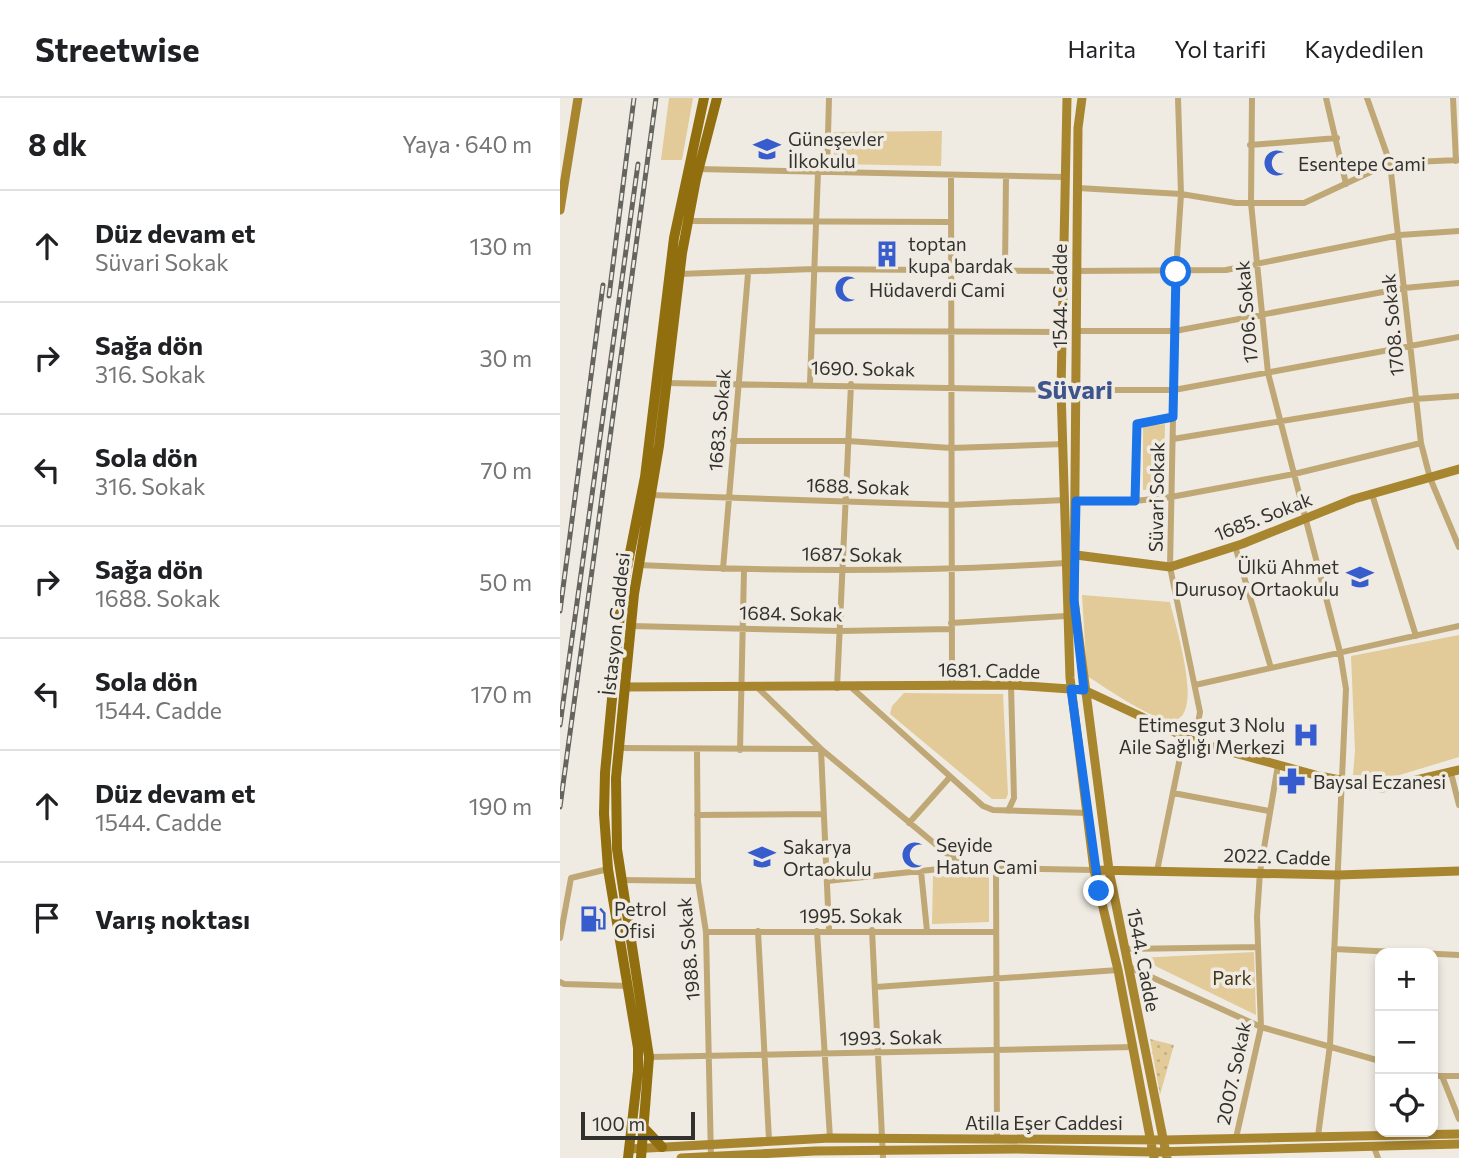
<!DOCTYPE html>
<html lang="tr">
<meta charset="utf-8">
<style>
:root{--surface:#fff;--page:#f2f2f2;--text:#202124;--muted:#757577;--line:#e0e0e0}
body{margin:0;font-family:Commissioner,sans-serif;background:var(--page);color:var(--text)}
.controls{position:absolute;right:21px;bottom:21px;display:grid;overflow:hidden;border-radius:14px;box-shadow:0 4px 10px #0003}
.controls button{width:63px;height:63px;display:grid;place-items:center;padding:0;border:0;border-bottom:2px solid var(--line);background:var(--surface);color:var(--text);font:35px sans-serif}
.scale{position:absolute;left:21px;bottom:18px;width:114px;box-sizing:border-box;padding-left:7px;border:4px solid #32312d;border-top:0;font-size:19px;line-height:24px;white-space:nowrap;color:#32312d;-webkit-text-stroke:5px #efebe2;paint-order:stroke}
.stop{position:absolute;width:21px;height:21px;margin:-16px;border:5px solid #1a73e8;border-radius:50%;background:#fff}
.stop.end{background:#1a73e8;border-color:#fff;box-shadow:0 2px 7px #0008}
.list{margin:0;padding:0;list-style:none}
h2{display:flex;justify-content:space-between;align-items:center;height:91px;margin:0;padding:0 28px;font-size:30px}
h2 small{font-size:23px;font-weight:400;color:var(--muted)}
.list li{display:grid;grid-template-columns:46px 1fr auto;gap:21px;align-items:center;box-sizing:border-box;height:112px;padding:0 28px;border-top:2px solid var(--line)}
.list b{display:block;font-size:26px;white-space:nowrap}
.list p{margin:0;font-size:23px;white-space:nowrap;color:var(--muted)}
.list em{font-size:23px;font-style:normal;color:var(--muted)}
.icon{flex:none;width:38px;height:38px;fill:none;stroke:currentColor;stroke-width:2;stroke-linecap:round;stroke-linejoin:round}
.map{position:relative;flex:none;width:899px;height:1060px;overflow:hidden}
header{display:flex;align-items:center;gap:42px;box-sizing:border-box;height:98px;padding:0 35px;background:var(--surface);border-bottom:2px solid var(--line)}
header strong{font-size:33px}
nav{display:flex;gap:38px;margin-inline-start:auto;font-size:24px}
main{display:flex}
aside{flex:1;background:var(--surface)}
.map>svg:first-child{display:block}
</style>
<header>
<strong>Streetwise</strong>
<nav><a>Harita</a><a>Yol tarifi</a><a>Kaydedilen</a></nav>
</header>
<main>
<aside>
<h2>8 dk<small>Yaya · 640 m</small></h2>
<ul class="list">
<li><svg class="icon" aria-label="ahead" viewBox="0 0 24 24"><path d="M12 20V5M6 11l6-6 6 6"/></svg><div><b>Düz devam et</b><p>Süvari Sokak</p></div><em>130 m</em></li>
<li><svg class="icon" aria-label="right" viewBox="0 0 24 24"><path d="M7 20v-9h11M14 6l5 5-5 5"/></svg><div><b>Sağa dön</b><p>316. Sokak</p></div><em>30 m</em></li>
<li><svg class="icon" aria-label="left" viewBox="0 0 24 24"><path d="M17 20v-9H6M10 6l-5 5 5 5"/></svg><div><b>Sola dön</b><p>316. Sokak</p></div><em>70 m</em></li>
<li><svg class="icon" aria-label="right" viewBox="0 0 24 24"><path d="M7 20v-9h11M14 6l5 5-5 5"/></svg><div><b>Sağa dön</b><p>1688. Sokak</p></div><em>50 m</em></li>
<li><svg class="icon" aria-label="left" viewBox="0 0 24 24"><path d="M17 20v-9H6M10 6l-5 5 5 5"/></svg><div><b>Sola dön</b><p>1544. Cadde</p></div><em>170 m</em></li>
<li><svg class="icon" aria-label="ahead" viewBox="0 0 24 24"><path d="M12 20V5M6 11l6-6 6 6"/></svg><div><b>Düz devam et</b><p>1544. Cadde</p></div><em>190 m</em></li>
<li><svg class="icon" aria-label="arrive" viewBox="0 0 24 24"><path d="M6 21V4h12l-3 4 3 4H6"/></svg><div><b>Varış noktası</b></div></li>
</ul>
</aside>
<div class="map">
<svg width="899" height="1060" viewBox="0 0 899 1060">
<defs>
<pattern id="grass-dots" width="8" height="8" patternUnits="userSpaceOnUse" patternTransform="scale(1.75)"><rect width="8" height="8" fill="#e2cb98"/><path d="M2 2h.1M6 6h.1" fill="none" stroke="#c2af83" stroke-width="1.8" stroke-linecap="round"/></pattern>
</defs>
<rect width="100%" height="100%" fill="#efebe2"/>
<path fill="url(#grass-dots)" d="M590 941 614 947 600 997Z"/>
<path fill="#e2cb98" d="M109 0H133L122 62H101Z
M382 33 381 68 274 66V34Z
M605 326 604 391 583 392V328Z
M522 497 610 504C615 528 654 644 597 619 573 609 549 592 527 578Z
M899 537V659L833 679 793 677 795 653 791 558Z
M344 595 443 596 448 696 446 701H432L330 616 332 608Z
M373 778H429V824L372 826Z
M694 854 696 917 579 860Z"/>
<g fill="none" stroke-linecap="round" stroke-linejoin="round">
<path stroke="#bfa875" stroke-width="6" d="M692 0 691 105 708 275 780 554 786 591 770 947 758 1038
M766 0 786 86
M807 0 830 65 861 345 870 380 899 449
M893 0 896 63
M690 47 777 40
M138 71 504 79
M267 74 269 0
M391 77 392 588
M518 90 621 96 676 105H744L830 65 899 62
M128 123 390 124
M445 173 446 78
M516 173 666 172 840 137 899 133
M120 176 253 171 502 173
M252 233 502 234
M516 233H615L844 190 899 185
M105 285 501 292
M250 285 258 74
M516 292H614L899 239
M613 341 855 301 899 298
M173 343H288L391 350 504 346
M812 396 856 538
M91 397 392 407 505 402
M516 403H575L611 399 734 376 861 345
M575 403 577 326 613 319
M675 448 711 570
M78 467C221 474 363 474 506 465
M163 471 188 176
M391 525 506 518
M71 528 280 533 391 531
M635 587 899 528
M197 589 261 651 386 755 407 768 423 770 534 772
M277 590 291 286
M292 590 423 708 433 712 528 715
M611 631 638 625 640 614 610 469 616 174 621 96 618 0
M60 650 261 651 269 832
M137 652 138 783 146 834 151 1060
M180 652 184 472
M891 675 899 707
M613 695 709 713
M448 713 454 700 451 587
M137 717 264 716
M349 725 390 679
M436 770 437 1040
M361 773 367 833
M597 773 624 640
M62 782 138 783
M267 783 407 768
M312 832 323 1060
M198 833 209 1042
M257 833 270 1040
M146 834H436
M0 840 11 780 48 771
M564 851 698 849
M774 851 899 857
M567 868 701 929 820 963
M0 884 4 886 68 888
M316 889 558 872
M89 959 574 949
M873 978H899
M882 978 899 1021
M676 1040 701 929 697 819 700 774 718 667
M814 1049 818 1060"/>
<path stroke="#a8852f" stroke-width="9" d="M507 0 501 292 510 580 534 772 558 872 594 1060
M522 0 518 30 514 502 549 772 607 1060
M0 112 18 0
M516 457 610 469 682 446 794 401 899 371
M65 589 451 587 524 592 638 645 759 678 822 690 899 672
M534 772 778 777 899 773
M70 1051 270 1040 604 1042 899 1036
M121 1060 255 1053 456 1051 593 1054 899 1046"/>
<path stroke="#916e0e" stroke-width="10" d="M83 1029 102 1049
M68 1060 78 973V950L48 771 44 716 45 675 62 495 85 379 114 140 144 0
M81 1060 89 959 57 751 56 680 74 496 99 348 122 155 136 81 157 0"/>
<g stroke="#66645f" stroke-width="5">
<path id="rail" d="M49 198 74 0
M0 513 43 187
M0 627 78 66
M0 709 96 0"/>
</g>
<use href="#rail" stroke="#efebe2" stroke-width="2.5" stroke-dasharray="8" stroke-linecap="butt"/>
</g>
<g fill="none" stroke-linecap="round" stroke-linejoin="round">
<path stroke="#1a73e8" stroke-width="9" d="M539 793 511 591 524 592 514 502 516 403H575L577 326 613 319 616 174"/>
</g>
<defs>
<g id="school-bare" transform="scale(2.1)"><path d="M0-5L7-2L0 1L-7-2ZM-4 1L0 2.5L4 1V4Q0 6-4 4Z" fill="#365ccd" stroke="#efebe2" stroke-width="2.5" paint-order="stroke"/></g>
<g id="mosque-bare" transform="scale(2.1)"><path d="M3.5-4.9A6 6 0 1 0 3.5 4.9A5 5 0 1 1 3.5-4.9Z" fill="#365ccd" stroke="#efebe2" stroke-width="2.5" paint-order="stroke"/></g>
<g id="building-bare" transform="scale(2.1)"><path d="M-4-6H4V6H1V3H-1V6H-4ZM-2.5-4.3h1.7v1.8h-1.7ZM.8-4.3h1.7v1.8H.8ZM-2.5-1h1.7V.8h-1.7ZM.8-1h1.7V.8H.8Z" fill="#365ccd" stroke="#efebe2" stroke-width="2.5" paint-order="stroke"/></g>
<g id="hospital-bare" transform="scale(2.1)"><path d="M-5-5h3v3.5h4V-5h3V5h-3V1.5h-4V5h-3Z" fill="#365ccd" stroke="#efebe2" stroke-width="2.5" paint-order="stroke"/></g>
<g id="pharmacy-bare" transform="scale(2.1)"><path d="M-2-6h4v4h4v4h-4v4h-4v-4h-4v-4h4Z" fill="#365ccd" stroke="#efebe2" stroke-width="2.5" paint-order="stroke"/></g>
<g id="fuel-bare" transform="scale(2.1)"><path d="M-5.5-6h7V0h2V4h1.3V-2.5L3-4.5l.8-.8L6-3V5H2.5V1h-1V6h-7ZM-4.2-4.7v3.2H.2V-4.7Z" fill="#365ccd" stroke="#efebe2" stroke-width="2.5" paint-order="stroke"/></g>
</defs>
<g fill-rule="evenodd">
<use href="#school-bare" x="207" y="51"/>
<use href="#mosque-bare" x="717" y="65"/>
<use href="#building-bare" x="327" y="156"/>
<use href="#mosque-bare" x="288" y="191"/>
<use href="#school-bare" x="800" y="479"/>
<use href="#hospital-bare" x="746" y="637"/>
<use href="#pharmacy-bare" x="732" y="683"/>
<use href="#mosque-bare" x="355" y="757"/>
<use href="#school-bare" x="202" y="759"/>
<use href="#fuel-bare" x="33" y="821"/>
</g>
<g text-anchor="middle" dominant-baseline="central" stroke-width="7" stroke-linejoin="round" paint-order="stroke">
<g font-size="19" fill="#32312d" stroke="#efebe2" text-anchor="start">
<text x="228" y="40">Güneşevler<tspan x="228" dy="22">İlkokulu</tspan></text>
<text x="738" y="65">Esentepe Cami</text>
<text x="348" y="145">toptan<tspan x="348" dy="22">kupa bardak</tspan></text>
<text x="309" y="191">Hüdaverdi Cami</text>
<text x="779" y="468" text-anchor="end">Ülkü Ahmet<tspan x="779" dy="22">Durusoy Ortaokulu</tspan></text>
<text x="725" y="626" text-anchor="end">Etimesgut 3 Nolu<tspan x="725" dy="22">Aile Sağlığı Merkezi</tspan></text>
<text x="753" y="683">Baysal Eczanesi</text>
<text x="376" y="746">Seyide<tspan x="376" dy="22">Hatun Cami</tspan></text>
<text x="223" y="748">Sakarya<tspan x="223" dy="22">Ortaokulu</tspan></text>
<text x="54" y="810">Petrol<tspan x="54" dy="22">Ofisi</tspan></text>
</g>
<g font-size="19" fill="#32312d" stroke="#efebe2">
<text transform="translate(499 198) rotate(-90)">1544. Cadde</text>
<text transform="translate(686 214) rotate(-95)">1706. Sokak</text>
<text transform="translate(832 227) rotate(-95)">1708. Sokak</text>
<text transform="translate(303 270) rotate(1)">1690. Sokak</text>
<text transform="translate(159 322) rotate(-85)">1683. Sokak</text>
<text transform="translate(298 388) rotate(2)">1688. Sokak</text>
<text transform="translate(596 399) rotate(-89)">Süvari Sokak</text>
<text transform="translate(703 418) rotate(-21)">1685. Sokak</text>
<text transform="translate(292 456) rotate(1)">1687. Sokak</text>
<text transform="translate(231 515) rotate(1)">1684. Sokak</text>
<text transform="translate(55 526) rotate(-84)">İstasyon Caddesi</text>
<text transform="translate(429 572) rotate(1)">1681. Cadde</text>
<text transform="translate(717 758) rotate(2)">2022. Cadde</text>
<text x="291" y="817">1995. Sokak</text>
<text transform="translate(128 851) rotate(-95)">1988. Sokak</text>
<text transform="translate(584 862) rotate(79)">1544. Cadde</text>
<text transform="translate(331 939) rotate(-1)">1993. Sokak</text>
<text transform="translate(673 975) rotate(-78)">2007. Sokak</text>
<text x="484" y="1024">Atilla Eşer Caddesi</text>
</g>
<g font-size="19" fill="#443615" stroke="#efebe2">
<text x="672" y="879">Park</text>
</g>
<g font-size="26" font-weight="bold" fill="#3d548f" stroke="#efebe2">
<text x="515" y="290">Süvari</text>
</g>
</g>
</svg>
<div class="controls">
<button>+</button>
<button>−</button>
<button><svg class="icon" aria-label="locate" viewBox="0 0 24 24"><circle cx="12" cy="12" r="6"/><path d="M12 2v4M12 18v4M2 12h4M18 12h4"/></svg></button>
</div>
<div class="scale">100 m</div>
<div class="stop" style="left:616px;top:174px"></div>
<div class="stop end" style="left:539px;top:793px"></div>
</div>
</main>
